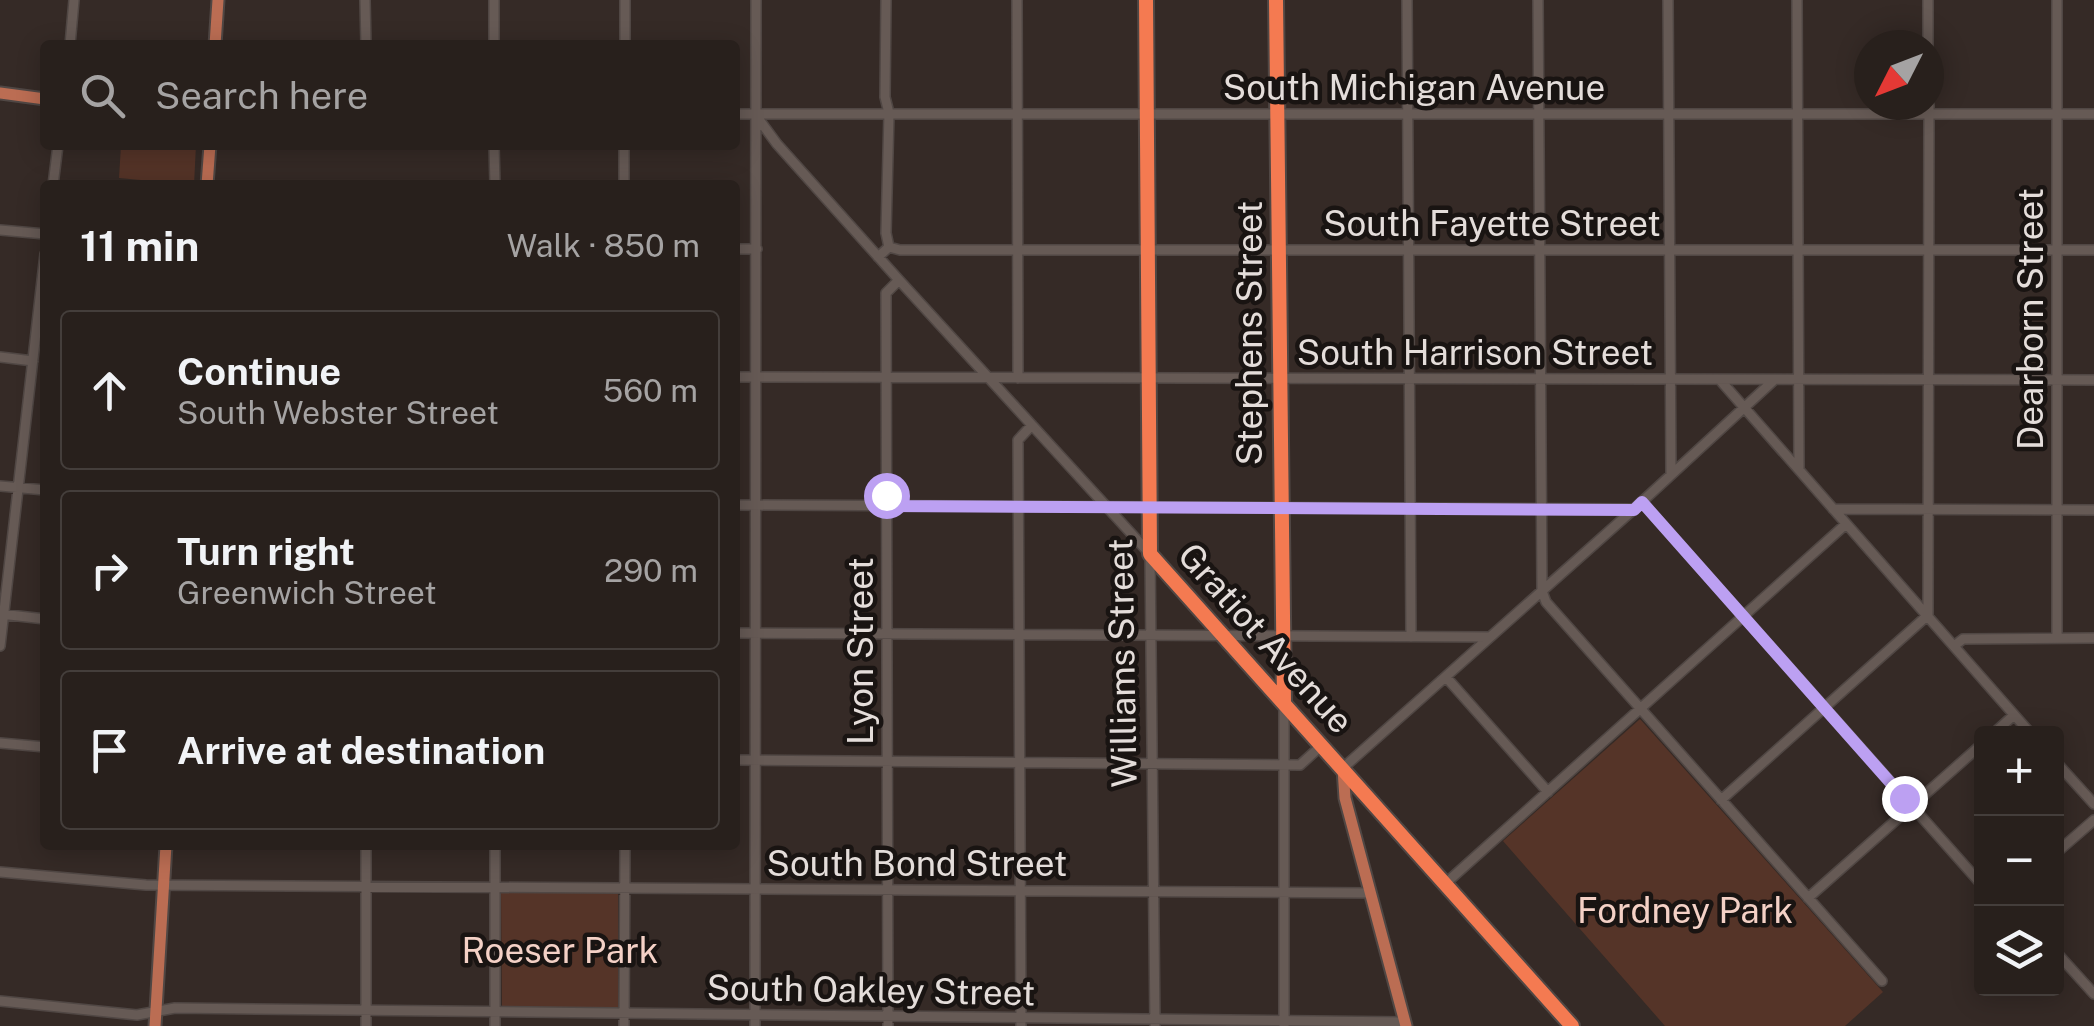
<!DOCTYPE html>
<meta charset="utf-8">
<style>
:root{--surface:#28201c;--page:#342d29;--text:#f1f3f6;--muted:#a5a3a3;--line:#443e3b}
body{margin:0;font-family:"Public Sans",sans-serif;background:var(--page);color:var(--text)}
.controls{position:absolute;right:30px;bottom:30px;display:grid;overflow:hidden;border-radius:10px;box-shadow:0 5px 25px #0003}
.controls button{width:90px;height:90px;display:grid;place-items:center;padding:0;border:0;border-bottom:2px solid var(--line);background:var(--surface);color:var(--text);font:50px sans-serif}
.compass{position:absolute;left:1854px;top:30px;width:90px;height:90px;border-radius:50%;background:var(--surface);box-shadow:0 5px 25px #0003;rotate:228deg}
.stop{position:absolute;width:30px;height:30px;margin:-22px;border:8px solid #bca0f2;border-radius:50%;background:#fff}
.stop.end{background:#bca0f2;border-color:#fff;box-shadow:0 2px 10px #0008}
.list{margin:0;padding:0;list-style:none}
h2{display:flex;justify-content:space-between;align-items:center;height:130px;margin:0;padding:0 40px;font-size:42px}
h2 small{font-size:32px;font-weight:400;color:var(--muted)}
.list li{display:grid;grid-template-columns:65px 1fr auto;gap:30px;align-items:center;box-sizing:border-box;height:160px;margin:0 20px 20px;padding:0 20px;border:2px solid var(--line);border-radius:10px}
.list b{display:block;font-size:38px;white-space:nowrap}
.list p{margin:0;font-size:32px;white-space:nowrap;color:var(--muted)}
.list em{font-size:32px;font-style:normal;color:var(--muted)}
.icon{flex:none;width:55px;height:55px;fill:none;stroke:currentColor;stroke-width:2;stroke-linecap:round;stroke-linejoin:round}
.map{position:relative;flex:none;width:2094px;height:1026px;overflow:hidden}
.search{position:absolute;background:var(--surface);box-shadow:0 5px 25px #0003;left:40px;top:40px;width:700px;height:110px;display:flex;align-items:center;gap:25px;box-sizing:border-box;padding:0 35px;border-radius:10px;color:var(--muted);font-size:38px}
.panel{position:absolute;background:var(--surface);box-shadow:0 5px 25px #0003;left:40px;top:180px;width:700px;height:670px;border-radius:10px}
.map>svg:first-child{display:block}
</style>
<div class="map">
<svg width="2094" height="1026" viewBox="0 0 2094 1026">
<rect width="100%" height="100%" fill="#352a26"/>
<path fill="#553428" d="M121 145H196L194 185 119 178Z
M1640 719 1883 992 1845 1026H1665L1503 841Z
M501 892H618V1009L502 1008Z"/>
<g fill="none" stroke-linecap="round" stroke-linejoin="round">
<g stroke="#504744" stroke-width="12">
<path id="minor" d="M365 0 366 45
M494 0V45
M1017 0 1018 378
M1407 0 1411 637
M1538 0 1542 591 1546 602 1882 981
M1668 0 1671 474
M1797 0 1799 470
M1928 0V45
M2057 0V638
M70 45 74 0
M625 45V0
M735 114H2094
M755 114 777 144 899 280 1150 554 1155 1025
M494 145 495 185
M624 145V185
M53 185 58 145
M0 230 45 234
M889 247 900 250H2094
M735 249H757
M878 257 889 247 886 233 889 113 885 97 886 0
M0 357 33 361
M735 377 2094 380
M1720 380 2031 734
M0 486 45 490
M1642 502 1982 885
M735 505 1634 509
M1833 509 2094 510
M0 614 45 619
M735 633 1489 637
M0 646 45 254
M1954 646 1963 639 2094 638
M1446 677 1548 792
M1284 704V1026
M1993 734 2014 715
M0 743 45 747
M735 760 1300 765 1322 745
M2056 762 2094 804
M1343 768 1634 509 1773 381
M1721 800 1928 615 1929 105
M495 845V1026
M2056 853 2094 820
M0 872 146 885 1370 893
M1446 883 1846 524
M1808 898 1982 744
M2056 952 2094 994
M0 1001 137 1015 175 1008 1405 1022
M366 1026V845
M624 1026 625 845
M755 1026 756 0
M888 1026 886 293 899 280
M1021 1026 1018 440 1032 425"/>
</g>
<g stroke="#504744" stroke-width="15">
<path id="major" d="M215 45 218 0
M0 93 45 99
M207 185 210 145
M1343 769 1345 798 1406 1026
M155 1026 166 845"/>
</g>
<g stroke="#504744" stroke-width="18">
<path id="highway" d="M1146 0 1150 554 1572 1026
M1276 0 1284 703"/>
</g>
<use href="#minor" stroke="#665a55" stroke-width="9"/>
<use href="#major" stroke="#bb6d53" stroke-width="11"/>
<use href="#highway" stroke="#f47a51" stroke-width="14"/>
</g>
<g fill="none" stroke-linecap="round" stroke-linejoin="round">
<path stroke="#bca0f2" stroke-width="12" d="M886 495V506L1634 510 1642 502 1904 798"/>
</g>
<g text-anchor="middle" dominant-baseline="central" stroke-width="9" stroke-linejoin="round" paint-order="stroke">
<g font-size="35" fill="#e4ddda" stroke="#191412">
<text x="1414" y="87">South Michigan Avenue</text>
<text x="1492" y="223">South Fayette Street</text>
<text transform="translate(2030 319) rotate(-90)">Dearborn Street</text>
<text transform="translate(1249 333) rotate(-90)">Stephens Street</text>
<text x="1475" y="352">South Harrison Street</text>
<text transform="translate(1266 638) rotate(48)">Gratiot Avenue</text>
<text transform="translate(860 651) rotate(-90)">Lyon Street</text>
<text transform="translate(1122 663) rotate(-91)">Williams Street</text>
<text x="917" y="863">South Bond Street</text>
<text transform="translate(871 990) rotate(1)">South Oakley Street</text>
</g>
<g font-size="35" fill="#f4d1c6" stroke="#191412">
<text x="1685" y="910">Fordney Park</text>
<text x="560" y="950">Roeser Park</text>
</g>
</g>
</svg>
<div class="controls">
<button>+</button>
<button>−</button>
<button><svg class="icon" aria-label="layers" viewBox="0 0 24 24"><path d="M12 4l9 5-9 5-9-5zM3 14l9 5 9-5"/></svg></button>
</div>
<svg class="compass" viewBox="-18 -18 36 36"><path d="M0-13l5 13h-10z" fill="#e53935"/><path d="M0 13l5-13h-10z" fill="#a5a3a3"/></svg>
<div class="stop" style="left:886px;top:495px"></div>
<div class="stop end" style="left:1904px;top:798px"></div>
<div class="search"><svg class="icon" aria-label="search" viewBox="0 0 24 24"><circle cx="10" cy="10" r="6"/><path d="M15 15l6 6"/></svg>Search here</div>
<section class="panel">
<h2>11 min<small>Walk · 850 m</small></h2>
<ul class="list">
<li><svg class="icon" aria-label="ahead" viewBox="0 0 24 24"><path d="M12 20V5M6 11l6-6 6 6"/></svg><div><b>Continue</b><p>South Webster Street</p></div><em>560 m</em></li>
<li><svg class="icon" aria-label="right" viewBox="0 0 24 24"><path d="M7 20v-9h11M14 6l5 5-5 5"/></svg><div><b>Turn right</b><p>Greenwich Street</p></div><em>290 m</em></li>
<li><svg class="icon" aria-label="arrive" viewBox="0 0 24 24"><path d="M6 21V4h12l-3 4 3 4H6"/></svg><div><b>Arrive at destination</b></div></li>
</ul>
</section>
</div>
